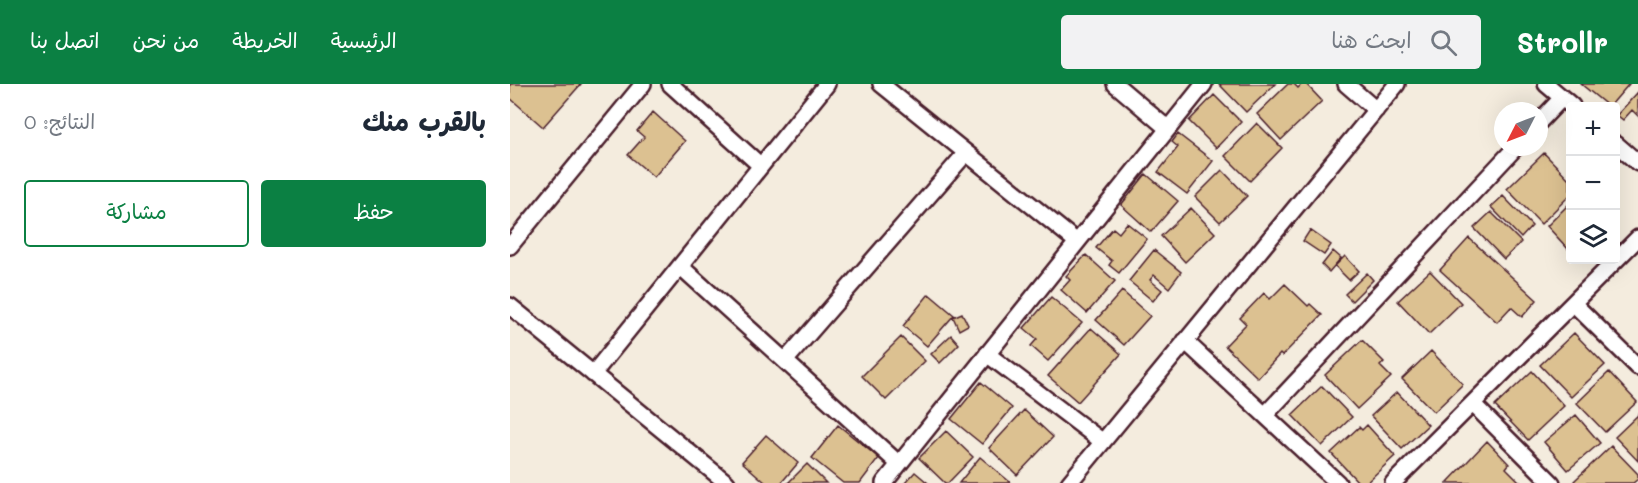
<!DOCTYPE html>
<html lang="ar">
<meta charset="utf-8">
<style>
:root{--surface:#fff;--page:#f2f2f3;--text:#1f2937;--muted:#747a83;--line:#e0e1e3;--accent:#0b8043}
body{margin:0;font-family:Mali,"Playpen Sans Arabic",sans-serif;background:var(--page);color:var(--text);direction:rtl}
.controls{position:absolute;right:18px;top:18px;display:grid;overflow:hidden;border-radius:6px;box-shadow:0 6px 24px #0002}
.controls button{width:54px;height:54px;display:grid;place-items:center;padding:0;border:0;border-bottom:2px solid var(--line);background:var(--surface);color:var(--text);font:30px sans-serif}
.compass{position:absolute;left:984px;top:18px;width:54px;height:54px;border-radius:50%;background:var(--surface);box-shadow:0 6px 24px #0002;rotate:228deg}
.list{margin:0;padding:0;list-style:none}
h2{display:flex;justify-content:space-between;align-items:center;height:78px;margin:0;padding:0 24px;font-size:26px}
h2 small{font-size:20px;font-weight:400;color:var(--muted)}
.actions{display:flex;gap:12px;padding:18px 24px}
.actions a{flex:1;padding:14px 0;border:2px solid var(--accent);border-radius:6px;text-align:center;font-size:21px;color:var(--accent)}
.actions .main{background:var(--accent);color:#fff}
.icon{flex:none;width:33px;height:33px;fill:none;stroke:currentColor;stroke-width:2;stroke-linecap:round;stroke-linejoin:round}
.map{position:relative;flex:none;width:1128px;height:399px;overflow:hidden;direction:ltr}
header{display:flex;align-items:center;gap:36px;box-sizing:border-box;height:84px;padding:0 30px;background:var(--accent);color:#fff}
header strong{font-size:28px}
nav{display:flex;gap:33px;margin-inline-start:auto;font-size:21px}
.search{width:420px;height:54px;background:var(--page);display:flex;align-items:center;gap:15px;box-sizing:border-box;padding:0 21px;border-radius:6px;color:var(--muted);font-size:22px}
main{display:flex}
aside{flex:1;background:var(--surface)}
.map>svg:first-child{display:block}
</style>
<header>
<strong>Strollr</strong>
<div class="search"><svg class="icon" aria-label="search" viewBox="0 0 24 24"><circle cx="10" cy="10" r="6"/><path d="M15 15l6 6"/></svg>ابحث هنا</div>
<nav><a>الرئيسية</a><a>الخريطة</a><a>من نحن</a><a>اتصل بنا</a></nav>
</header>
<main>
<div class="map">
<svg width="1128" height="399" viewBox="0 0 1128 399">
<rect width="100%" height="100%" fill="#f4ecde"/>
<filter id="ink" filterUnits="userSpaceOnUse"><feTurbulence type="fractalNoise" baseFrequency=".0167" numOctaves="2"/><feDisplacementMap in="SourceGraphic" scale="12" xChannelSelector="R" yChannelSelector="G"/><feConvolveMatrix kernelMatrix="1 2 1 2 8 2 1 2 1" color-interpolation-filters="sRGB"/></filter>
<g filter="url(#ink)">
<path fill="#dcc191" stroke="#4a1f2b" stroke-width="1.5" d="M0 0H71L33 43 0 14Z
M709 0H765L736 28Z
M778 0H784L788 4 792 0H796L812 17 771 56 747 30Z
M1071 0H1119L1100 22H1098Z
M1128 8V32L1122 26 1113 36 1107 31Z
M704 11 731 38 706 64 679 37Z
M143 28 175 57 144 93 118 71 134 53 127 47Z
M747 39 772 64 740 97 715 72Z
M668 50 703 77 677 110 648 88 668 63 662 58Z
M1034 69 1060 96V111L1031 140 997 105Z
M712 86 737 112 710 138 685 113Z
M636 90 668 117 641 148 611 121Z
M993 112 1022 142 1011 154 981 123Z
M1060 119V167L1037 142Z
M681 124 705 149 675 178 651 152Z
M981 128 1011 158 994 175 964 144Z
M617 139 637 155 609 189 599 181 602 177 586 164 603 144 609 149Z
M800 146 821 161 814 171 793 157Z
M959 154 1027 216 1012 233 1001 223 987 238 930 186Z
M644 166 671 188 659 204 644 191 640 196 652 206 643 217 619 197Z
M823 167 831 174 819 188 812 181Z
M576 171 605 197 577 229 551 206 560 196 556 192Z
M835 172 849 187 839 196 825 182Z
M920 187 951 219 919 250 888 217Z
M857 189 863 196 842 217 835 210Z
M775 200 798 222 800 220 812 231 772 272 770 270 748 294 715 262 736 240 730 234 754 209 760 215Z
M612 207 640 232 614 261 586 236Z
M419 210 444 231 417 262 393 242Z
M541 213 572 239 538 277 521 262 527 255 514 244Z
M452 229 458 241 449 246 443 233Z
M581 244 611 270 568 318 538 292Z
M1064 249 1095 281 1061 313 1030 281Z
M441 251 449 260 430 279 421 270Z
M391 253 415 277 376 316 352 292Z
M852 256 874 278 870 282 881 293 847 325 815 291Z
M921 267 953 300 924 328 892 295Z
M1022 287 1054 322 1018 356 985 322Z
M1099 288 1127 318 1095 348 1067 319Z
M471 298 502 324 472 360 441 335Z
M812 302 842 333 812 362 782 331Z
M887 308 918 341 892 365 861 332Z
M514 326 543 353 507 391 479 364Z
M1066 331 1090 359 1058 386 1034 358Z
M1128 331V377L1105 353Z
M328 341 369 374 350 399H333L302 374Z
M857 341 885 372 856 399H849L821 369 849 343 852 346Z
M436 347 463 373 438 399H435L409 374Z
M256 351 288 379 271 399H256L232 378Z
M977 357 999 380 996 384 1011 399H937Z
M1101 362 1128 390V395L1123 399H1066L1064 397Z
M470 373 500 398 499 399H449Z
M297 380 316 399H278Z
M405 388 418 399H395Z"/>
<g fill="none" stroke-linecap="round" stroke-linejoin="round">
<g stroke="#4a1f2b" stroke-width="20">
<path id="minor" d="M160 0 251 82
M371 0 567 158
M605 0 658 45
M836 0 866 26
M1036 0 1062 22
M1029 38 1052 14
M1106 60 1128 79
M0 162 133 0
M170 182 389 380
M1063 219 1128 283
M0 222 217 399
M675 257 828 399
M477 270 593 358
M275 277 456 69
M83 290 317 0
M963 320 1042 399
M755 331 1006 63
M374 399 694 0
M559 399 887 0
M883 399 1128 154"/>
</g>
<use href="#minor" stroke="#fff" stroke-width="15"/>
</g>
</g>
</svg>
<div class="controls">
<button>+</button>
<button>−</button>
<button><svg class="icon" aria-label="layers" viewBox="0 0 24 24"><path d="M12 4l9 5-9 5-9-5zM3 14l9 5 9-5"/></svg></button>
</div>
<svg class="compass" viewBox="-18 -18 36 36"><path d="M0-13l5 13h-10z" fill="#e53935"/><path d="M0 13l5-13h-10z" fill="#747a83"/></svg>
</div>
<aside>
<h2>بالقرب منك<small>النتائج: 0</small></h2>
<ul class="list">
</ul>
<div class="actions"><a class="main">حفظ</a><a>مشاركة</a></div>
</aside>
</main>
